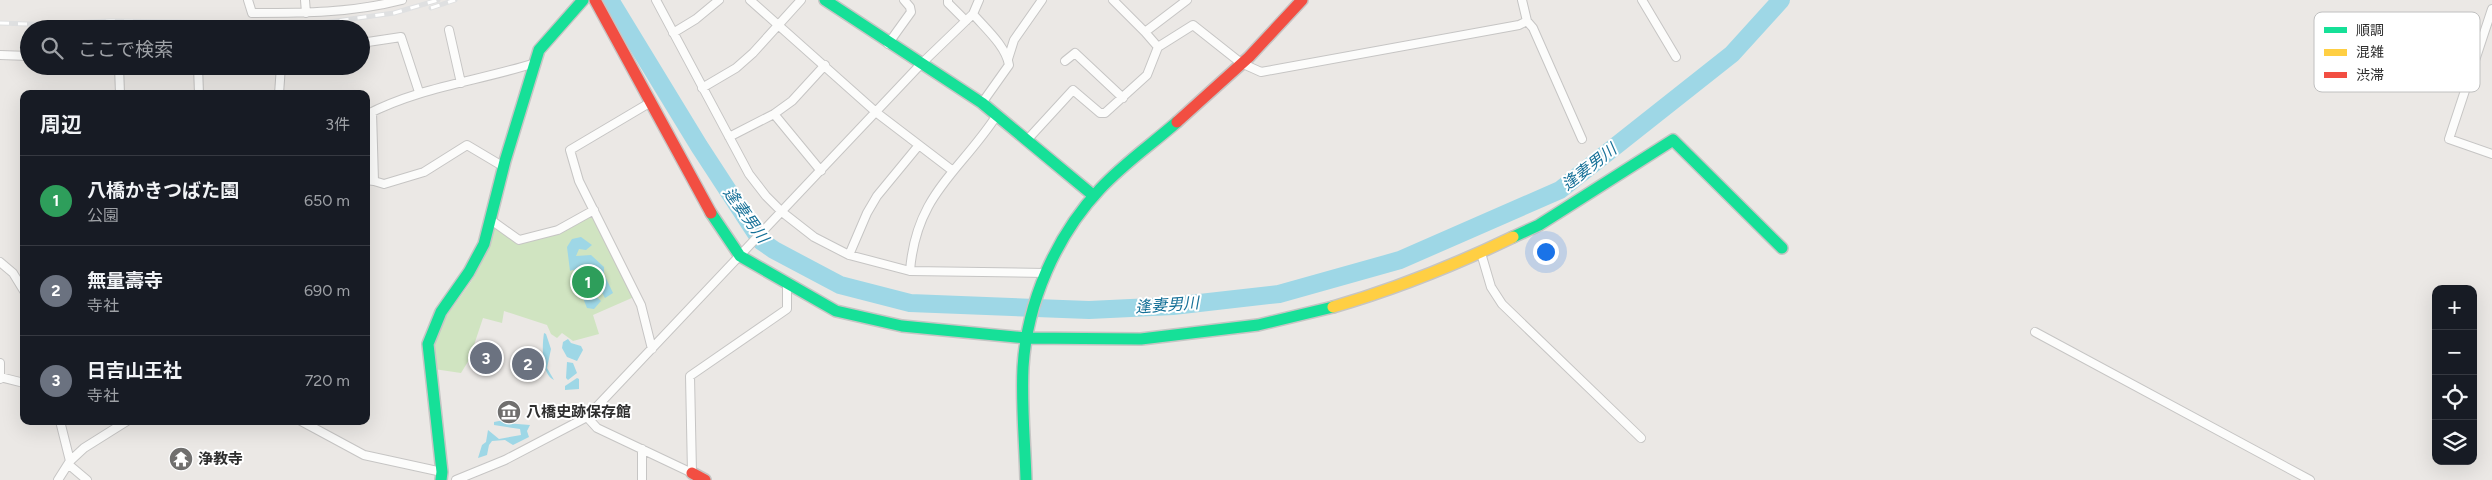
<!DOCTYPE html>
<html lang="ja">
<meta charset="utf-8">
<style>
:root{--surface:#171b24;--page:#242831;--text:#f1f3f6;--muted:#9ea1a6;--line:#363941;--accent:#706f6e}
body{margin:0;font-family:Figtree,"Noto Sans JP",sans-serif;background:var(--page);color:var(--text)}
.controls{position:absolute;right:15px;bottom:15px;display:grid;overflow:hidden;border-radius:10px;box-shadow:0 5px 20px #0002}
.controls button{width:45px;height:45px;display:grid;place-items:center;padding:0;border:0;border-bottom:1px solid var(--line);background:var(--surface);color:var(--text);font:25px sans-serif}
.you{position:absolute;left:1545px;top:251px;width:18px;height:18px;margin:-12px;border:4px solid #fff;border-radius:50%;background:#1a73e8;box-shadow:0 0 0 8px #1a73e833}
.badge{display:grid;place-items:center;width:32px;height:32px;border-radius:50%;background:var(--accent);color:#fff;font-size:16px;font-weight:700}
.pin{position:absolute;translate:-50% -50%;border:2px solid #fff;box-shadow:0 1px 5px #0006}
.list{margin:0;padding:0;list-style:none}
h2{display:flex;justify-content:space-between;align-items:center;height:65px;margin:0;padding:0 20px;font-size:21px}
h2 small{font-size:16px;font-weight:400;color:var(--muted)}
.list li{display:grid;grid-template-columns:32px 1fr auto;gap:15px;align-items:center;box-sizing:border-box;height:90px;padding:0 20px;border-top:1px solid var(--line)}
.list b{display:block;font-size:19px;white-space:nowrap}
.list p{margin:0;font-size:16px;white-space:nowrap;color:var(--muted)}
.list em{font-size:16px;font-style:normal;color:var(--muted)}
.icon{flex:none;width:28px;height:28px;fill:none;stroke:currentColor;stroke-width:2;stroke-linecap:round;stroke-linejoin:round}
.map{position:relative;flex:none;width:2492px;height:480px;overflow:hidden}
.search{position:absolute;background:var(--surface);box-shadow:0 5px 20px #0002;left:20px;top:20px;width:350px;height:55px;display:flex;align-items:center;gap:12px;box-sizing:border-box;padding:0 18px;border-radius:28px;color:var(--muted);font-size:19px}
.panel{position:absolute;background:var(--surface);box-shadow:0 5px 20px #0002;left:20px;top:90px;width:350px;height:335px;border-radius:10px}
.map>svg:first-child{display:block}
</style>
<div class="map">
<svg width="2492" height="480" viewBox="0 0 2492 480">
<rect width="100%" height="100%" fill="#ebe8e5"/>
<path fill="#d0e4c1" d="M587 216 594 218 634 297 593 315 599 334 573 341 562 333 557 338 551 334 547 325 504 311 502 323 483 318 469 360 461 373 434 369C428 329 455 308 474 277 483 261 489 244 495 227L517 244Z"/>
<path fill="#9ed7e6" d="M581 237 592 245 586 250 579 249 576 256 591 255 604 267V274L613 293 605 298C598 284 588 264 570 271L567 247 572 239Z
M581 281 593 284 594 294 601 301 594 309 587 308 579 288Z
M544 333 546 334 551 349 547 368 554 380C541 374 542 346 544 333Z
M568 339 571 343 581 346 583 350 577 361 567 357 562 348 563 342Z
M567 362 573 363 577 373 568 380 566 378Z
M577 378 579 379V389L565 390V386Z
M504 420 506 423 530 425 527 431 529 437 513 445 505 440 492 441 489 445 487 455 478 458 482 445 486 442 488 430 499 439 521 435 520 429 494 425V422Z"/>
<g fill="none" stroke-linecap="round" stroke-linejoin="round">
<path stroke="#9ed7e6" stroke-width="18" d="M610 0 699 146 761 241 774 250 840 285 910 303 1089 310 1173 306 1279 294 1400 260 1560 190 1732 54 1781 0"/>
<g stroke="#c6c5c4" stroke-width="10">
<path id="street" d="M248 0 252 13C303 13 352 13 402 0
M305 0 306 13
M656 0 749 174 766 196 782 212 814 237 849 255 910 271 1046 273
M750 0 877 113 953 171
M948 0V3L966 21
M1113 0 1145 32 1187 0
M1642 0 1676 57
M2492 9 2449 139 2492 154
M973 14C985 28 1006 46 1009 65L982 103
M1527 21 1533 28 1582 139
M449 30 461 83
M1145 32 1158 47
M673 33 696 19 719 0
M361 43 401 37 419 92
M888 44 911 12 910 7 904 0
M0 55 29 56
M1008 59 1014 40 1042 0
M1065 61 1075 53 1123 98
M119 66 120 94
M198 66 199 94
M702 88 736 68 753 53 801 0
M279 94 281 66
M651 102 570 150 579 181 641 305 652 349
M774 114 821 171
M366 115C419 87 479 81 535 63
M729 137 774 114 792 101 825 65
M1028 139 1073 90 1100 113H1105L1147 75 1158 47 1193 25 1241 63 1261 72 1519 25 1527 21 1522 0
M366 180 374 181 372 112
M374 181 384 184 424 172 467 145 504 167
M491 220 519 240 558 230 594 210
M1481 253 1491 287 1502 304 1641 438
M849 255 867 213 877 196 919 145
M0 262 13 273 24 291
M910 271C916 194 959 173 997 115
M2035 332 2310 480
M0 363V379
M0 377 24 383
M587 417 597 428 692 473 690 376 787 309V285
M60 421 70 461
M301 421 364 455 442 472
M68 464 87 480
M58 480 70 461 84 448 127 421
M456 480 505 460 587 417 921 64 973 14 979 0
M642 480V449"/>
</g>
<g stroke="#c6c5c4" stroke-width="14">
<path id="fast" d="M825 0 982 103 1094 196
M711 213 740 256 836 311 902 326 1026 338 1141 339 1258 325 1333 307
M1513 237 1539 225 1673 140 1782 248
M441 480 442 472 428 344 441 312 469 272 484 244 505 161 539 50 583 0
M1026 480C1025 442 1021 404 1023 367 1027 302 1056 236 1100 189 1123 164 1152 144 1177 122"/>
</g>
<g stroke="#c6c5c4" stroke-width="14">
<path id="slow" d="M1333 307C1395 289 1455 265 1513 237"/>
</g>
<g stroke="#c6c5c4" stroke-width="14">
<path id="jam" d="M595 0 711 213
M1177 122 1249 57 1302 0
M692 473 705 480"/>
</g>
<use href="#street" stroke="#fcfcfb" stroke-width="8"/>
<use href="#fast" stroke="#16e098" stroke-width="11"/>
<use href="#slow" stroke="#ffcf43" stroke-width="11"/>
<use href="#jam" stroke="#f24e42" stroke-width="11"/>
<g stroke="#dfe0e1" stroke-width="5">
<path id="rail" d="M431 8 455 0
M0 23 57 25
M52 24 110 21 315 24 394 13 438 0"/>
</g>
<use href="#rail" stroke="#fff" stroke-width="3" stroke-dasharray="9" stroke-linecap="butt"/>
</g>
<defs>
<g id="museum-disc" transform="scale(1.25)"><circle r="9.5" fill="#706f6e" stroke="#fff"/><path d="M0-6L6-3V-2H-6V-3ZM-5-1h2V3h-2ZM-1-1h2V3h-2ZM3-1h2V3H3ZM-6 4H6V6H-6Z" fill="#fff"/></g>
<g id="temple-disc" transform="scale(1.25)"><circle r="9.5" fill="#706f6e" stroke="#fff"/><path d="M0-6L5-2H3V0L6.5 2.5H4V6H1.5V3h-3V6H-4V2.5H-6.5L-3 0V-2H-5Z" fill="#fff"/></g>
</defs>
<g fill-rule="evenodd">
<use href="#museum-disc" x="509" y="412"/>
<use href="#temple-disc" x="181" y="459"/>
</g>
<g text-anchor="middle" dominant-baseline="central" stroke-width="4" stroke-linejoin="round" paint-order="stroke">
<g font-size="15" font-weight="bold" fill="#2e2e2e" stroke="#fff" text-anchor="start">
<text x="526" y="412">八橋史跡保存館</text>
<text x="198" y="459">浄教寺</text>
</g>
<g font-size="16" font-style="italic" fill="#177198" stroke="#fff">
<text transform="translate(1589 167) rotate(-38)">逢妻男川</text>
<text transform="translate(746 215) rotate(54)">逢妻男川</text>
<text transform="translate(1167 305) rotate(-4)">逢妻男川</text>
</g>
</g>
<rect x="2314" y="12" width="166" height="80" rx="8" fill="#fff" stroke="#c0c0c0" stroke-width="1"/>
<rect x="2324" y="27" width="23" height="6" fill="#16e098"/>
<rect x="2324" y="49" width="23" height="7" fill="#ffcf43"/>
<rect x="2324" y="72" width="23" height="6" fill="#f24e42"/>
<g font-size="14" fill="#2e2e2e">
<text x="2356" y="35">順調</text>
<text x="2356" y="57">混雑</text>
<text x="2356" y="80">渋滞</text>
</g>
</svg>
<div class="controls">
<button>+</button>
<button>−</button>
<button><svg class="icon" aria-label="locate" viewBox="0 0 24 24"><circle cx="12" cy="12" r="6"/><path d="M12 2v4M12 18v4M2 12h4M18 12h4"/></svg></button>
<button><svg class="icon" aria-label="layers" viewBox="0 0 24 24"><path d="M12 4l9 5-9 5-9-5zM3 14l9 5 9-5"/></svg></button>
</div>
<div class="you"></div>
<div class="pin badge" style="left:588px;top:282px;background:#2e9e5b">1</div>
<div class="pin badge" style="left:528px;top:364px;background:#6b7280">2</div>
<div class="pin badge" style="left:486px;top:358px;background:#6b7280">3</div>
<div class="search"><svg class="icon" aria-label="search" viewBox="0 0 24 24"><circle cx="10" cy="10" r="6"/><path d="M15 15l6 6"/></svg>ここで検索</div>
<section class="panel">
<h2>周辺<small>3件</small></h2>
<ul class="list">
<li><span class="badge" style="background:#2e9e5b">1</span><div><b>八橋かきつばた園</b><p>公園</p></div><em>650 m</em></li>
<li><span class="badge" style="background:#6b7280">2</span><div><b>無量壽寺</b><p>寺社</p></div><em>690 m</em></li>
<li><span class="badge" style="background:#6b7280">3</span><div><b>日吉山王社</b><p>寺社</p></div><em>720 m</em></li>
</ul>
</section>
</div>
